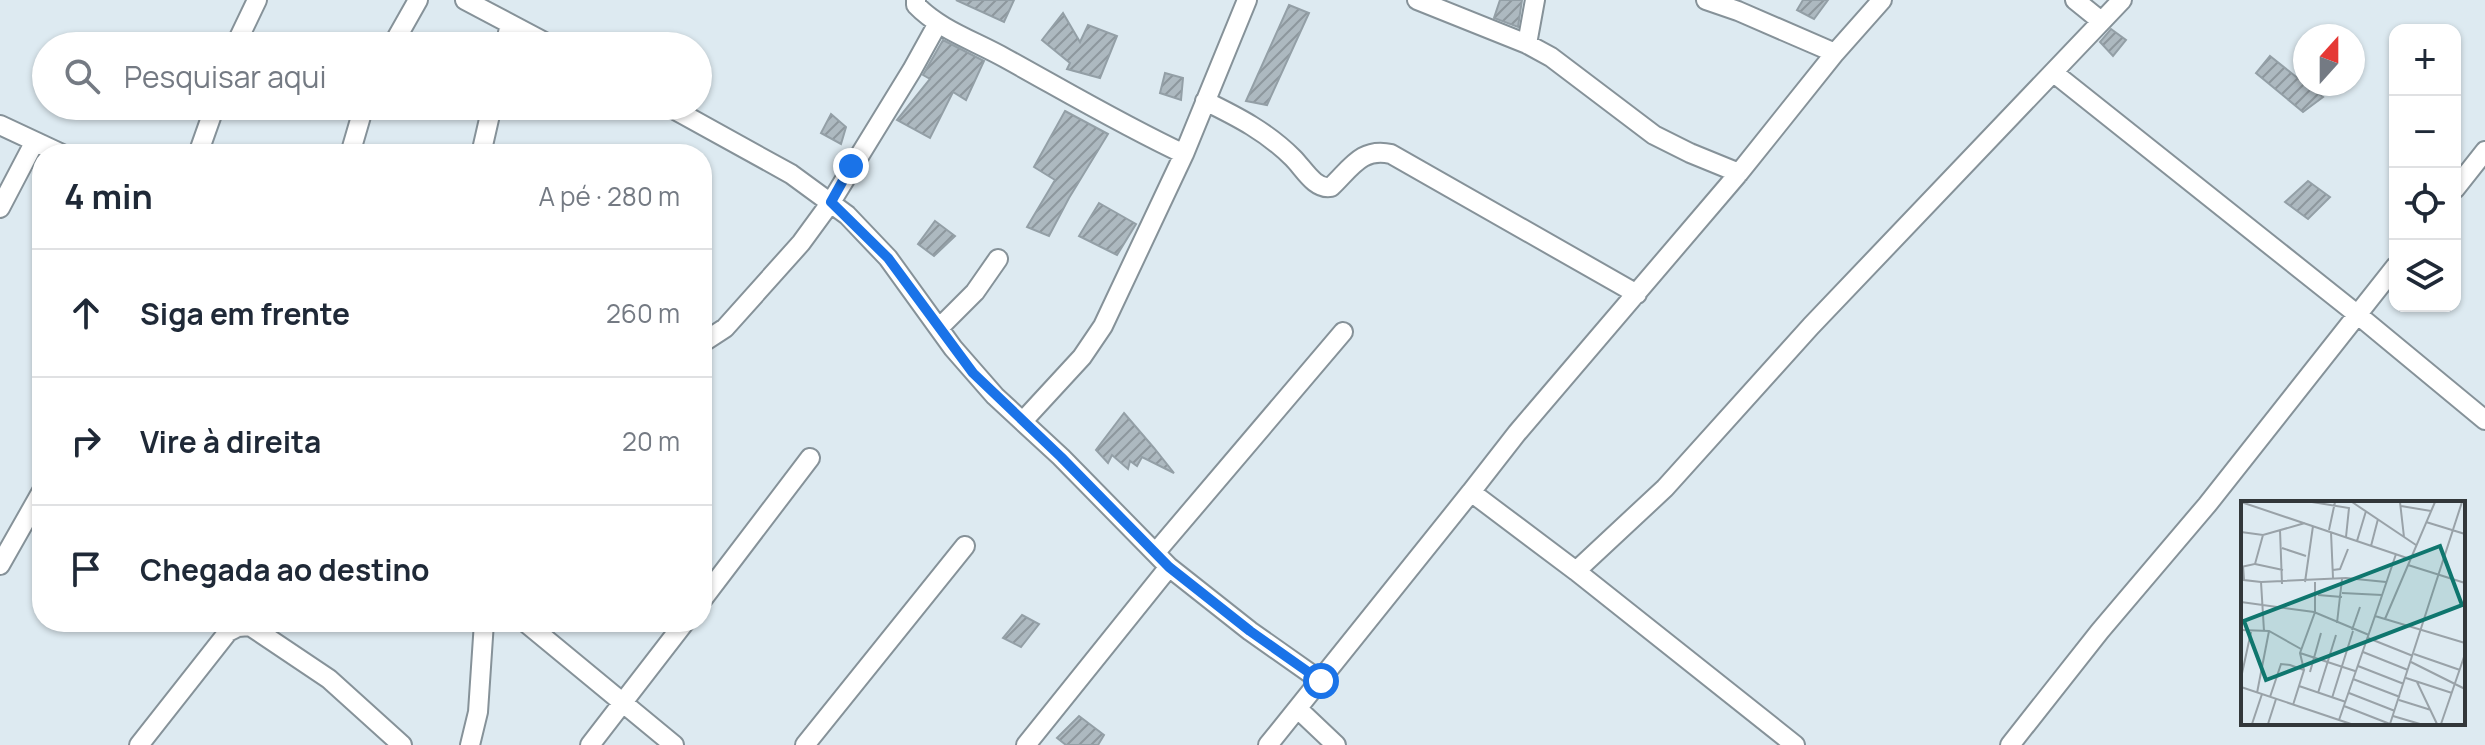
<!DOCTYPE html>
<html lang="pt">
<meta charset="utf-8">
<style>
:root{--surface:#fff;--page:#f2f2f3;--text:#1f2937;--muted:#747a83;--line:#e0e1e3}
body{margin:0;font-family:Manrope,sans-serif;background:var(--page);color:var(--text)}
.controls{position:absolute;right:24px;top:24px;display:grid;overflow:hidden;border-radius:16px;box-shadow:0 2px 6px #0004}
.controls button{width:72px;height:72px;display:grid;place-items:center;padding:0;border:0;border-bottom:2px solid var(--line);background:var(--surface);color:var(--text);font:40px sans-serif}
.compass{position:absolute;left:2293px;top:24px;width:72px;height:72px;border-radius:50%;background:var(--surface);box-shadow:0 2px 6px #0004;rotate:21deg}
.stop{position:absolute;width:24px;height:24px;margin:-18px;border:6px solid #1a73e8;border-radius:50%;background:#fff}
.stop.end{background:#1a73e8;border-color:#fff;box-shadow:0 2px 8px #0008}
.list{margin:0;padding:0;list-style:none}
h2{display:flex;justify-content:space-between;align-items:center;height:104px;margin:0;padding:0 32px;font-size:34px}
h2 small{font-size:26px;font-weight:400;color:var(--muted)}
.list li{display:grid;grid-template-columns:52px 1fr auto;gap:24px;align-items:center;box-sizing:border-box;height:128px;padding:0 32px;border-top:2px solid var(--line)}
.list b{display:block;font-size:30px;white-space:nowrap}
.list em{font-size:26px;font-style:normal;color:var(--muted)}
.icon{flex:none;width:44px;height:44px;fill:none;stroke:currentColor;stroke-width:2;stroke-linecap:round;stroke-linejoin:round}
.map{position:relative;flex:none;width:2485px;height:745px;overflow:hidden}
.search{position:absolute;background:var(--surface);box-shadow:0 2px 6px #0004;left:32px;top:32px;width:680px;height:88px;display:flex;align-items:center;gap:20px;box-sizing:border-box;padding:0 28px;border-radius:44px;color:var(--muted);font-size:30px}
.panel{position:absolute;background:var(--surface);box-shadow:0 2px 6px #0004;left:32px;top:144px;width:680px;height:488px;border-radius:32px}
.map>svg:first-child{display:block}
</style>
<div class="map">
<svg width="2485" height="745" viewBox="0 0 2485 745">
<defs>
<pattern id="building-hatch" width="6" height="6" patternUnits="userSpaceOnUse" patternTransform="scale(2)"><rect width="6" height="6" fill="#adb9c0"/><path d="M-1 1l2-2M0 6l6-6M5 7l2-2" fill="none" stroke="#8d979d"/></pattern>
</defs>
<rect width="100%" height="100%" fill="#ddeaf1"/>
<path fill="url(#building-hatch)" stroke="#939fa6" stroke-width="2" d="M956 0H1014L1004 22Z
M1500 0H1522L1518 27 1494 18Z
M1803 0H1828L1814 19 1797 10Z
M1289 5 1309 13 1267 105 1246 101Z
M1063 13 1080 42 1088 25 1117 36 1100 78 1067 69 1070 63 1042 40Z
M2111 29 2126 40 2113 56 2100 42Z
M943 40 984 61 966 100 953 92 930 138 897 120 930 79 923 75Z
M2270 56 2305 84 2323 97 2303 112 2256 73Z
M1165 73 1183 78 1181 100 1160 93Z
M1065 111 1108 134 1069 198 1049 236 1027 227 1055 180 1034 167Z
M831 114 846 127 841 144 821 133Z
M2308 181 2330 197 2308 219 2285 202Z
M1099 203 1136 224 1117 255 1079 236Z
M935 221 955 236 934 256 918 244Z
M1124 413 1154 448 1174 473 1142 457 1137 466 1130 461 1128 469 1112 455 1108 463 1096 450Z
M1022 615 1039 624 1021 647 1003 638Z
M1079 716 1104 735 1098 745H1066L1057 738Z"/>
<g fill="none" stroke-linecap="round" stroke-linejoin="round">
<g stroke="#869299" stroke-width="22">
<path id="minor" d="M465 0 552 46
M916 0V5C940 30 975 41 1005 58 1065 91 1122 125 1184 154
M1417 0 1527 44 1551 57 1654 135 1690 153 1739 173
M1706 0 1738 11 1835 53
M2075 0 2101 21
M1527 44 1535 0
M235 46 257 0
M392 46 418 0
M505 46 510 24
M2054 73 2358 315 2485 420
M1205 101C1238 117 1267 132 1293 158 1304 169 1315 190 1331 187 1351 168 1362 147 1391 154L1637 294
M668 106 791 174 847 215 888 258 953 348 995 396 1061 457 1169 567 1250 631 1321 681
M0 125 62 154
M198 154 215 106
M350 154 364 106
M481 154 492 106
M2455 189 2485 151
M0 208 34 143
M939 328 975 292 998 259
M702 343 725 328 801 243 831 202 912 70 938 23
M1023 421 1082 357 1103 326 1184 154 1247 0
M1471 492 1517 433 1739 173 1835 53 1882 0
M1156 552 1343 332
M0 565 42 491
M1576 571 1665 488 1811 326 2122 0
M702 600 810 458
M525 622 674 745
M1298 709 1336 745
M139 745 228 632 238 627 250 626 329 679 402 745
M470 745 478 712 484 622
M590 745 685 622
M805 745 965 546
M1026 745 1169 567
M1268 745 1471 492 1576 571 1795 745
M2010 745 2100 631 2207 505 2395 267"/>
</g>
<use href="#minor" stroke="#fff" stroke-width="18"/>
</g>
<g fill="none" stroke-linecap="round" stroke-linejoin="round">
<path stroke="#1a73e8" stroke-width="10" d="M851 166 831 202 888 258 973 373 1061 457 1169 567 1250 631 1321 681"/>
</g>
<g transform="translate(2241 501)">
<rect width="224" height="224" fill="#ddeaf1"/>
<path fill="none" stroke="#99a2a8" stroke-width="2" d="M0 1 169 58M71 1 108 7 105 36M111 1 175 44M159 1 163 36M160 5 190 10M185 21 224 33M39 29 41 83M88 29 94 1M0 31 22 34 64 22M90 31 92 77M116 40 125 10M130 45 137 18M41 47 65 55M14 63 42 69M167 64 224 82M2 65 3 79 20 81 105 77 145 81M0 66 14 63 22 34M92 69 99 68 107 48M20 81 23 130M64 81 72 25M101 92 141 94M77 94 101 96M0 101 73 111 128 134M134 115 155 53M144 118 194 1M96 122 101 78M0 129 28 130 60 148M111 129 119 106M127 137 172 155M122 151 167 169M59 152 114 170M173 153 219 169M170 161 224 188M117 165 163 183M63 169 59 152 74 111V81M69 171 80 132M0 177 10 131M165 177 211 192M112 178 159 196M176 181 196 223M58 185 105 201M0 186 110 223M16 192 28 130M77 192 95 134M108 192 154 210M29 196 40 163 49 164 63 169 52 204M91 197 112 130M158 199 190 209M103 205 149 223M152 215 179 223M98 219 134 115 224 142M11 223 21 193M27 223 35 198M149 223 221 1M200 223 224 153"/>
<path fill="#0f766e" fill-opacity="0.15" stroke="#0f766e" stroke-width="4" d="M199 45 221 104 25 179 3 120Z"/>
<rect width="224" height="224" fill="none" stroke="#32373a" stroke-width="4"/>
</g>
</svg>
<div class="controls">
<button>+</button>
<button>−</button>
<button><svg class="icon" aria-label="locate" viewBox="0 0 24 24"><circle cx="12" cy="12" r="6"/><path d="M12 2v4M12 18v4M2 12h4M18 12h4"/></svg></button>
<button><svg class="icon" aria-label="layers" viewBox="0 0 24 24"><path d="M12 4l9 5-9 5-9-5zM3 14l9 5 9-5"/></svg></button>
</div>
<svg class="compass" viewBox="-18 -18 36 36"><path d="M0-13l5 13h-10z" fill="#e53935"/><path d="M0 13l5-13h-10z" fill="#747a83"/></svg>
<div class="stop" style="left:1321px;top:681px"></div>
<div class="stop end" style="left:851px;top:166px"></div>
<div class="search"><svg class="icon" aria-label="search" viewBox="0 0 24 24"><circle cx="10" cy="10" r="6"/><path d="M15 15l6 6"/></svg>Pesquisar aqui</div>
<section class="panel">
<h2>4 min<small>A pé · 280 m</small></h2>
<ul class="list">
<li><svg class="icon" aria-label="ahead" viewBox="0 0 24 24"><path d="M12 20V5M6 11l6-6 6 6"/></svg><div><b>Siga em frente</b></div><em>260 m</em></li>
<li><svg class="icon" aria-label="right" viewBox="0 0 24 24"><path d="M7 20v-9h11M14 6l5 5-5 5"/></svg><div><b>Vire à direita</b></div><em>20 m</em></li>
<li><svg class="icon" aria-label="arrive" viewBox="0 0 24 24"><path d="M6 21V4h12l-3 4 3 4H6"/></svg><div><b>Chegada ao destino</b></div></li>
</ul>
</section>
</div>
